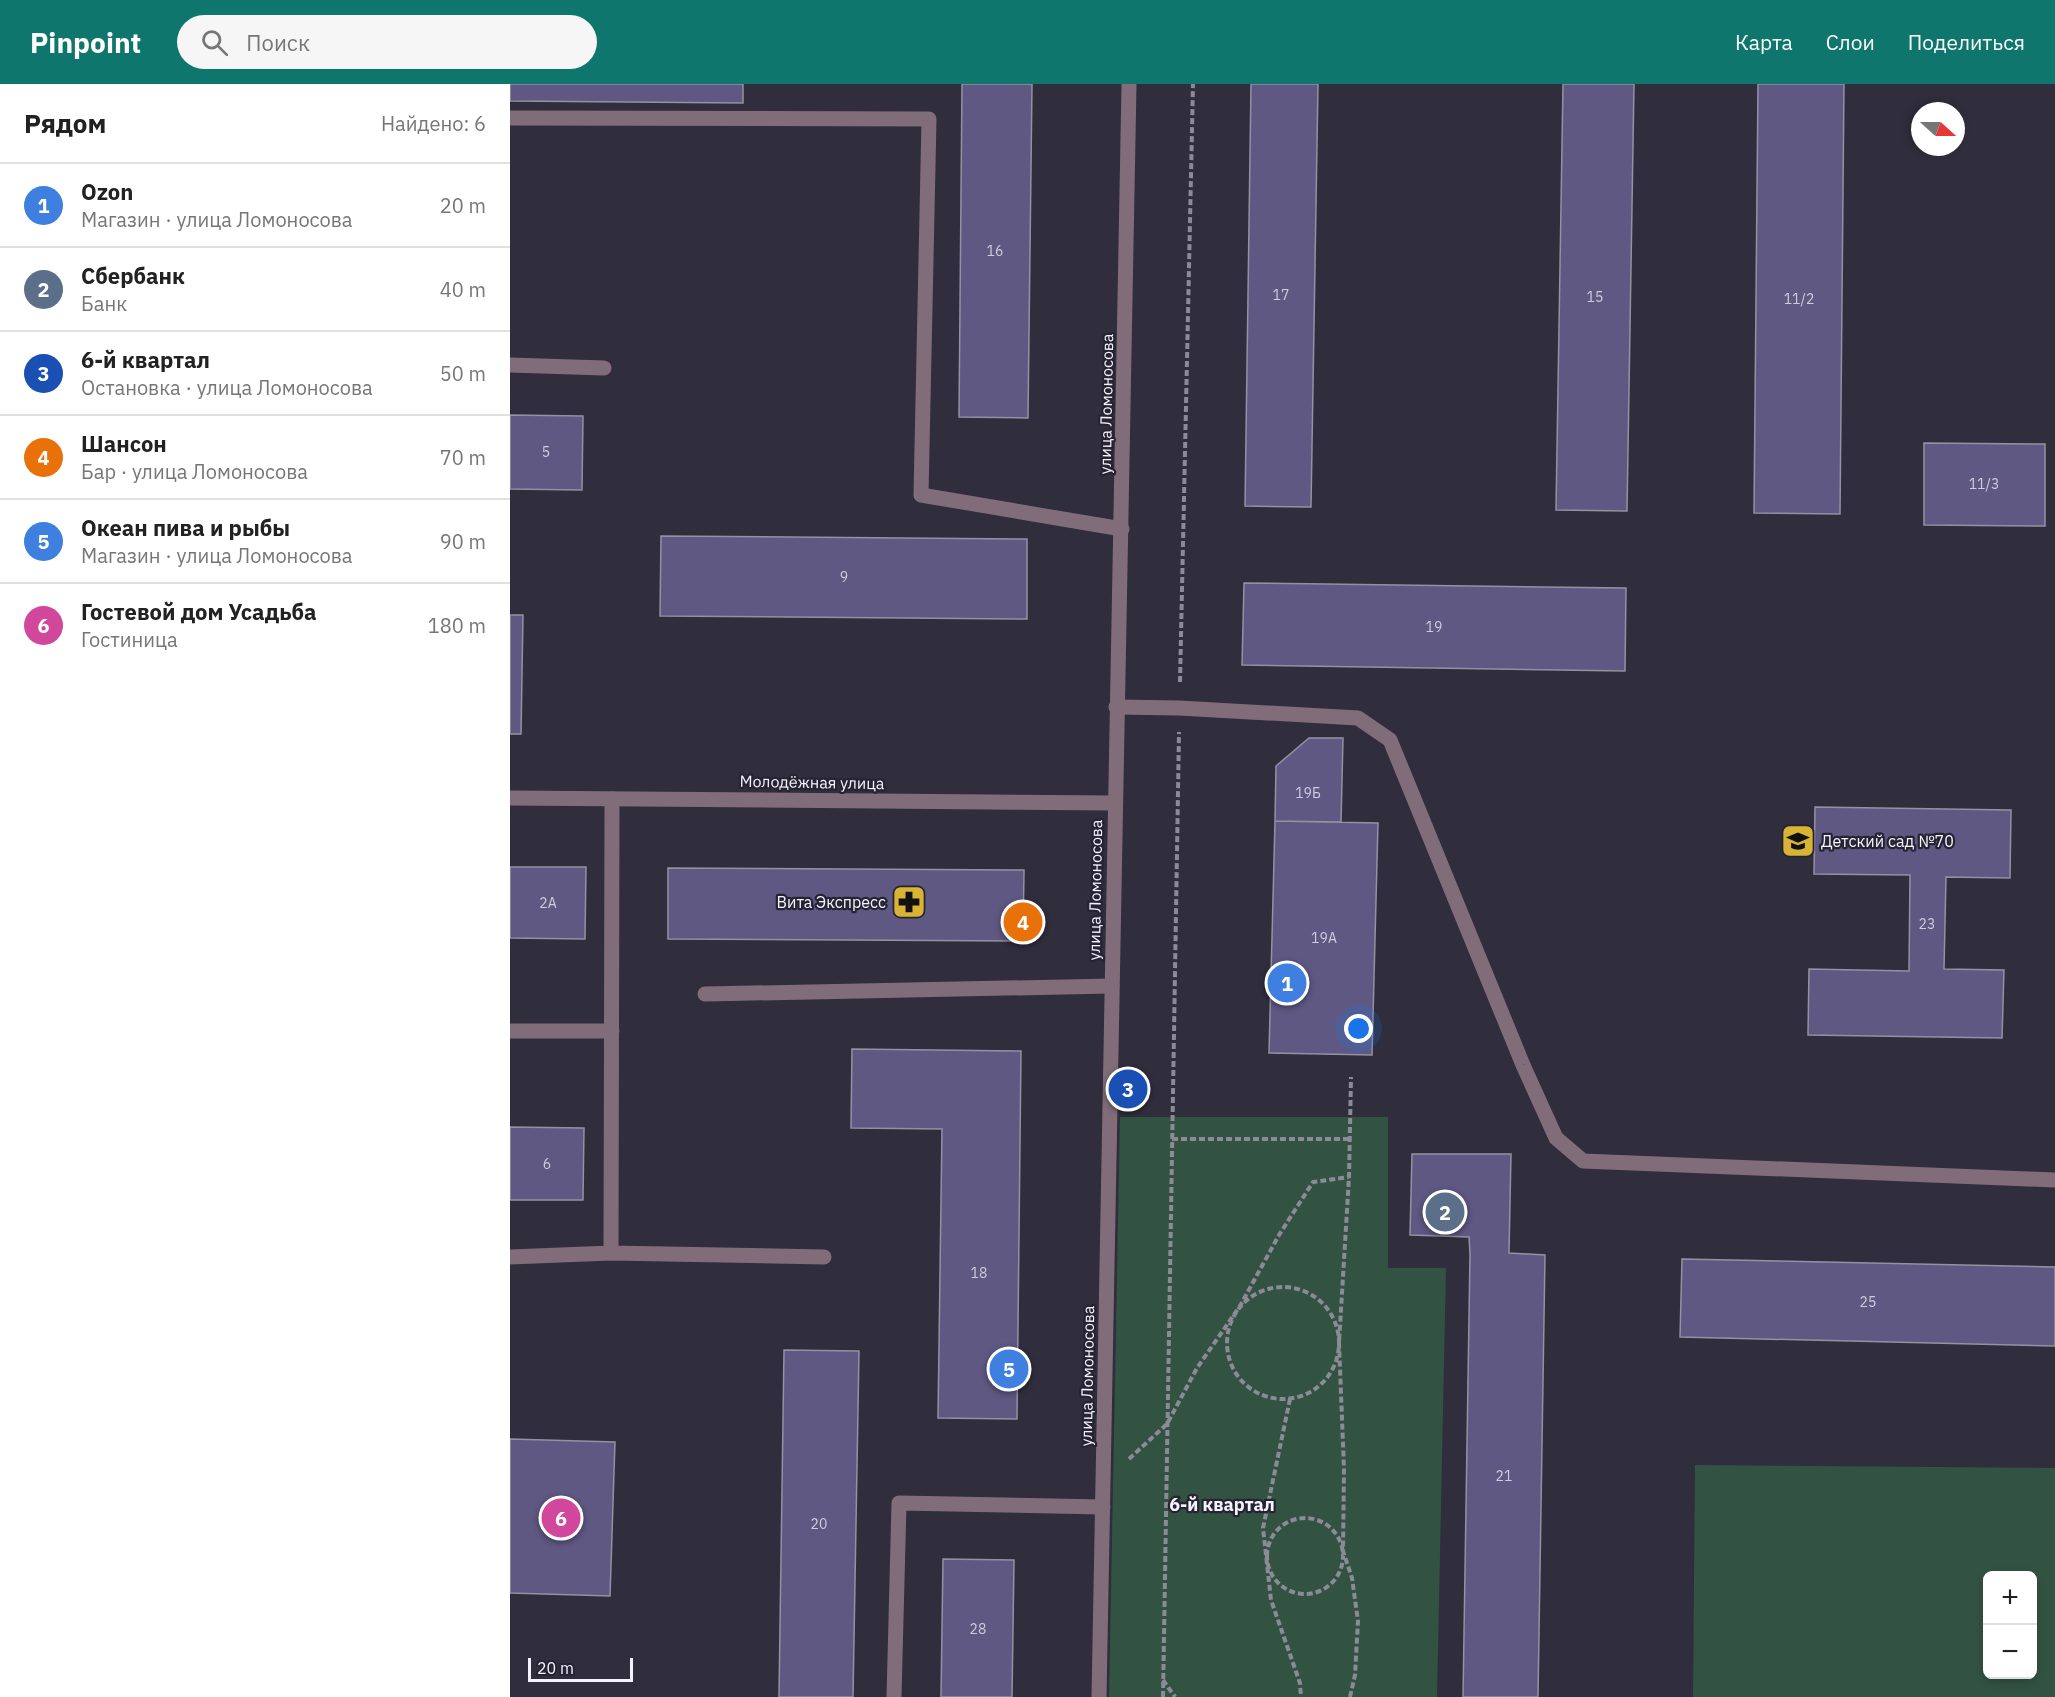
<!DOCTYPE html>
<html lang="ru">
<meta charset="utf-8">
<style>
:root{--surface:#fff;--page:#f6f6f6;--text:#222;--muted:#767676;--line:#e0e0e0;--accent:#0f766e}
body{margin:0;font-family:"IBM Plex Sans",sans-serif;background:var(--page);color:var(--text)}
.controls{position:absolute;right:18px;bottom:18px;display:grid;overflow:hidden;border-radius:9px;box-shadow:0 3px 9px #0003}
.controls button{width:54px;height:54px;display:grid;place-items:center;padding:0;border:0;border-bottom:2px solid var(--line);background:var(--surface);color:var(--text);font:30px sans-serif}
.compass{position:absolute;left:1401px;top:18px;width:54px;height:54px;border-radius:50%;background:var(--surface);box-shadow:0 3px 9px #0003;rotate:111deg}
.scale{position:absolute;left:18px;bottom:15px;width:105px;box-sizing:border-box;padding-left:6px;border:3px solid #f4f3fd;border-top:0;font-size:16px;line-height:21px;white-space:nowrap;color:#f4f3fd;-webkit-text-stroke:4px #262432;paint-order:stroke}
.you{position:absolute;left:849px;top:945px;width:21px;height:21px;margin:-15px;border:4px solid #fff;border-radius:50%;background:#1a73e8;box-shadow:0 0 0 9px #1a73e833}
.badge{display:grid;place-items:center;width:39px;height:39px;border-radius:50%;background:var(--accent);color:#fff;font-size:20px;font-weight:700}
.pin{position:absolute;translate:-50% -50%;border:3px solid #fff;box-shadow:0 2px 6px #0006}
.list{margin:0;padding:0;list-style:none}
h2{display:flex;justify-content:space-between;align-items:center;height:78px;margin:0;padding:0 24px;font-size:26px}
h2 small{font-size:20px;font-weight:400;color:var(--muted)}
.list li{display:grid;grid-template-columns:39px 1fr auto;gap:18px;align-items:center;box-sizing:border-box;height:84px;padding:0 24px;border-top:2px solid var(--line)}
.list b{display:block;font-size:22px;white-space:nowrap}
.list p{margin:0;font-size:20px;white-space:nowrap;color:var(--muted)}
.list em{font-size:20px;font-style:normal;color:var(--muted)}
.icon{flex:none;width:33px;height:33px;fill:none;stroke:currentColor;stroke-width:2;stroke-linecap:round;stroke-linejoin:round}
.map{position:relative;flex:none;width:1545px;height:1613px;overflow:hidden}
header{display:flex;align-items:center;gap:36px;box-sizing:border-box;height:84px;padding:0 30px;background:var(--accent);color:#fff}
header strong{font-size:28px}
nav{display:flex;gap:33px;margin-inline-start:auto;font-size:21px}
.search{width:420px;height:54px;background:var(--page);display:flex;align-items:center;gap:15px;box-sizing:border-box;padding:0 21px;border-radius:33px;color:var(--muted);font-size:22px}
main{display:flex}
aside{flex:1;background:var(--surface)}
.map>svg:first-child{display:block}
</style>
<header>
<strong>Pinpoint</strong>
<div class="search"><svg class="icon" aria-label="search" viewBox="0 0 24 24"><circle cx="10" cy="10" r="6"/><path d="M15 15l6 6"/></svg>Поиск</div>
<nav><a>Карта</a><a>Слои</a><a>Поделиться</a></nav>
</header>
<main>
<aside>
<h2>Рядом<small>Найдено: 6</small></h2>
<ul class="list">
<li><span class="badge" style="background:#3f7fe0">1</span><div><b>Ozon</b><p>Магазин · улица Ломоносова</p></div><em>20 m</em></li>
<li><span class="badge" style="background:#5c6f8a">2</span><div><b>Сбербанк</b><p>Банк</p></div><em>40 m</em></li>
<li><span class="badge" style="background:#1a4fb4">3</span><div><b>6-й квартал</b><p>Остановка · улица Ломоносова</p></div><em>50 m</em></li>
<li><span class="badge" style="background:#e8710a">4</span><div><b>Шансон</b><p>Бар · улица Ломоносова</p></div><em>70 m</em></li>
<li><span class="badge" style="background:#3f7fe0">5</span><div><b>Океан пива и рыбы</b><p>Магазин · улица Ломоносова</p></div><em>90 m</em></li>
<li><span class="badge" style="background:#d1479c">6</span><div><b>Гостевой дом Усадьба</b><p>Гостиница</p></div><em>180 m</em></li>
</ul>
</aside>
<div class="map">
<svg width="1545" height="1613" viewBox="0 0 1545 1613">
<rect width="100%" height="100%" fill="#302d3d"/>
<path fill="#325342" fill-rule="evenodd" d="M610 1033H878V1184H936L927 1613H599Z
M1185 1381 1545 1384V1613H1183ZM1478 1492H1522V1590H1478Z"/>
<path fill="#5f5883" stroke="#9491a4" stroke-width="1.5" d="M0 0H233V19L0 17Z
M452 0H522L518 334 449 333Z
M741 0H808L801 423 735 422Z
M1053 0H1124L1117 427 1046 426Z
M1248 0H1334L1330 430 1244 429Z
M0 331 73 332 72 406 0 405Z
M1414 359 1535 360V442L1414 441Z
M151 452 517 455V535L150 532Z
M734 499 1116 504 1115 587 732 581Z
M0 531H13L11 650H0Z
M799 654H833L831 738 765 737 766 682Z
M1305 723 1501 726 1500 794 1436 793 1434 885 1494 886 1492 954 1298 951 1299 885 1399 887 1400 791 1304 790Z
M765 737 868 739 862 971 759 969Z
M0 783H76L75 855 0 854Z
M158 784 514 786 513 857 158 855Z
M342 965 511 967 507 1335 428 1334 432 1045 341 1044Z
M0 1043 74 1044 73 1116H0Z
M902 1070H1001L999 1169 1035 1171 1028 1613H953L960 1170 959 1153 900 1151Z
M1172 1175 1545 1183V1262L1170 1253Z
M274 1266 349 1267 343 1613H269Z
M0 1355 105 1358 100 1512 0 1509Z
M433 1475 504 1476 502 1613H431Z"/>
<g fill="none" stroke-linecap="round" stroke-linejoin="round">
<path stroke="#8c8a97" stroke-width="4" stroke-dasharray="6 3" stroke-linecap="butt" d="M670 598 683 0
M662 1055H840
M717 1259a56 56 0 1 1 112 0a56 56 0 1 1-112 0Z
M780 1315 753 1444 761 1516 790 1599 791 1613
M619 1375 657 1340 687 1284 730 1222 769 1151 803 1098 839 1093
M757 1472a38 38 0 1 1 76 0a38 38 0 1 1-76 0Z
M653 1596 665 1613
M653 1613 669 648
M840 1613 845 1591 848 1537 842 1494 833 1467 834 1385 829 1259 839 1093 841 993"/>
<path stroke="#816d7a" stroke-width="15" d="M0 34 419 35 411 411 612 445
M0 281 94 284
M606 623 669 624 848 634 880 656 1013 981 1046 1054 1073 1077 1545 1096
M195 910 602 902
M0 947H102
M101 1169 314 1173
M0 1173 101 1169 102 715
M384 1613 389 1419 593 1423"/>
<path stroke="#816d7a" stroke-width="15" d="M0 714 604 719
M589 1613 619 0"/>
</g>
<defs>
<g id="school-square" transform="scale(1.725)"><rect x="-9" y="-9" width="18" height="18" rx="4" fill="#d9b334" stroke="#262432"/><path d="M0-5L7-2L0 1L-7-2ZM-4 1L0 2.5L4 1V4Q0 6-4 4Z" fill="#111"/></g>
<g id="pharmacy-square" transform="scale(1.725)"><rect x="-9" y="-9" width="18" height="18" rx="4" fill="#d9b334" stroke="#262432"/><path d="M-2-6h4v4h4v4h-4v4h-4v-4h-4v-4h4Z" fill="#111"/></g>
</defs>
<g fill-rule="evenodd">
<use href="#school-square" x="1288" y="757"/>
<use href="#pharmacy-square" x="399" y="818"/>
</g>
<g text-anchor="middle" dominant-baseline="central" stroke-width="4.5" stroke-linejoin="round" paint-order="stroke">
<g font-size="14" fill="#cfccde">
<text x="485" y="167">16</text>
<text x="771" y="211">17</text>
<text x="1085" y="213">15</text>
<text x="1289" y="215">11/2</text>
<text x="36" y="368">5</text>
<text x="1474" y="400">11/3</text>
<text x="334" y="493">9</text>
<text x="924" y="543">19</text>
<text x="798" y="709">19Б</text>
<text x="38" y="819">2А</text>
<text x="1417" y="840">23</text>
<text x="814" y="854">19А</text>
<text x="37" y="1080">6</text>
<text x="469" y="1189">18</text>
<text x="1358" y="1218">25</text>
<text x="994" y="1392">21</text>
<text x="309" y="1440">20</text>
<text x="468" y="1545">28</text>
</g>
<g font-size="16" fill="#f4f3fd" stroke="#262432">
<text transform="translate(596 320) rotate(-89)">улица Ломоносова</text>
<text transform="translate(302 698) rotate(1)">Молодёжная улица</text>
<text transform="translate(585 806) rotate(-89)">улица Ломоносова</text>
<text transform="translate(577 1292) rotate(-89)">улица Ломоносова</text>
</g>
<g font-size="16" fill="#f4f3fd" stroke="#262432" text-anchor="start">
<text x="1311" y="757">Детский сад №70</text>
<text x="376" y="818" text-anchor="end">Вита Экспресс</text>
</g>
<g font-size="18" font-weight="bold" fill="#f4f3fd" stroke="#262432">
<text x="712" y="1420">6-й квартал</text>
</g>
</g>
</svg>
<div class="controls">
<button>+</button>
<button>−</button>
</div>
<svg class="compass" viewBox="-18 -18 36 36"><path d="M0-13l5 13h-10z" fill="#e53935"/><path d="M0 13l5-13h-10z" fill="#767676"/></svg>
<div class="scale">20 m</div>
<div class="you"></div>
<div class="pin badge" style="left:777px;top:899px;background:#3f7fe0">1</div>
<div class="pin badge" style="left:935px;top:1128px;background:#5c6f8a">2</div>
<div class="pin badge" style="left:618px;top:1005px;background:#1a4fb4">3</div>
<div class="pin badge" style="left:513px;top:838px;background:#e8710a">4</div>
<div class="pin badge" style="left:499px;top:1285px;background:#3f7fe0">5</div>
<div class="pin badge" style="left:51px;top:1434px;background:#d1479c">6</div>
</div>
</main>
